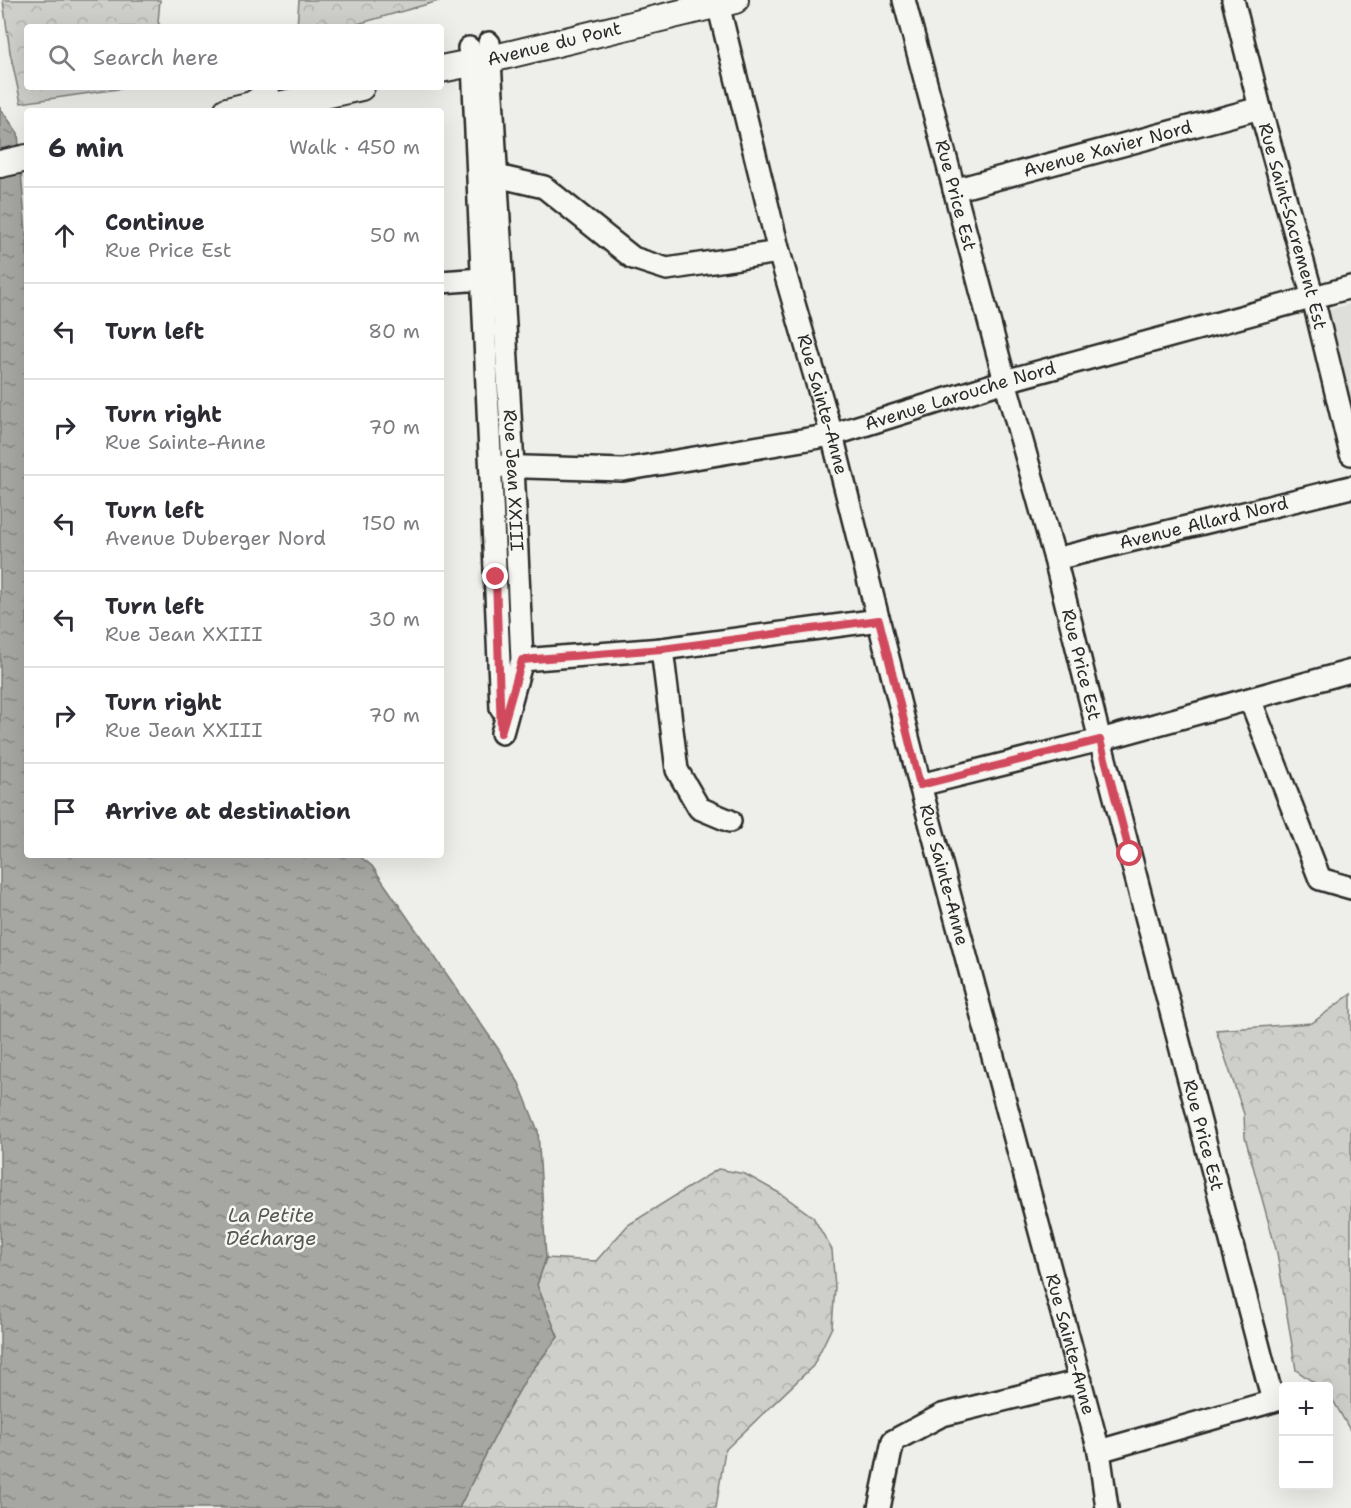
<!DOCTYPE html>
<meta charset="utf-8">
<style>
:root{--surface:#fff;--page:#f7f7f7;--text:#2b2b33;--muted:#7c7c81;--line:#e1e1e2}
body{margin:0;font-family:"Shantell Sans",sans-serif;background:var(--page);color:var(--text)}
.controls{position:absolute;right:18px;bottom:18px;display:grid;overflow:hidden;border-radius:6px;box-shadow:0 6px 24px #0002}
.controls button{width:54px;height:54px;display:grid;place-items:center;padding:0;border:0;border-bottom:2px solid var(--line);background:var(--surface);color:var(--text);font:30px sans-serif}
.stop{position:absolute;width:18px;height:18px;margin:-14px;border:4px solid #d1495b;border-radius:50%;background:#fff}
.stop.end{background:#d1495b;border-color:#fff;box-shadow:0 2px 6px #0008}
.list{margin:0;padding:0;list-style:none}
h2{display:flex;justify-content:space-between;align-items:center;height:78px;margin:0;padding:0 24px;font-size:26px}
h2 small{font-size:20px;font-weight:400;color:var(--muted)}
.list li{display:grid;grid-template-columns:39px 1fr auto;gap:18px;align-items:center;box-sizing:border-box;height:96px;padding:0 24px;border-top:2px solid var(--line)}
.list b{display:block;font-size:22px;white-space:nowrap}
.list p{margin:0;font-size:20px;white-space:nowrap;color:var(--muted)}
.list em{font-size:20px;font-style:normal;color:var(--muted)}
.icon{flex:none;width:33px;height:33px;fill:none;stroke:currentColor;stroke-width:2;stroke-linecap:round;stroke-linejoin:round}
.map{position:relative;flex:none;width:1351px;height:1508px;overflow:hidden}
.search{position:absolute;background:var(--surface);box-shadow:0 6px 24px #0002;left:24px;top:24px;width:420px;height:66px;display:flex;align-items:center;gap:15px;box-sizing:border-box;padding:0 21px;border-radius:6px;color:var(--muted);font-size:22px}
.panel{position:absolute;background:var(--surface);box-shadow:0 6px 24px #0002;left:24px;top:108px;width:420px;height:750px;border-radius:6px}
.map>svg:first-child{display:block}
</style>
<div class="map">
<svg width="1351" height="1508" viewBox="0 0 1351 1508">
<defs>
<pattern id="forest-crowns" width="20" height="18" patternUnits="userSpaceOnUse" patternTransform="scale(1.5)"><rect width="20" height="18" fill="#cececa"/><path d="M2 6a3 3 0 1 1 6 0M12 15a3 3 0 1 1 6 0" fill="none" stroke="#b1b1ae"/></pattern>
<pattern id="water-ripples" width="26" height="14" patternUnits="userSpaceOnUse" patternTransform="scale(1.5)"><rect width="26" height="14" fill="#a6a6a3"/><path d="M2 4q2-2 4 0t4 0M15 11q2-2 4 0t4 0" fill="none" stroke="#878785"/></pattern>
</defs>
<rect width="100%" height="100%" fill="#eeeeea"/>
<filter id="ink" filterUnits="userSpaceOnUse"><feTurbulence type="fractalNoise" baseFrequency=".0167" numOctaves="2"/><feDisplacementMap in="SourceGraphic" scale="12" xChannelSelector="R" yChannelSelector="G"/><feConvolveMatrix kernelMatrix="1 2 1 2 8 2 1 2 1" color-interpolation-filters="sRGB"/></filter>
<g filter="url(#ink)">
<path fill="#dededb" d="M1351 304V403L1326 310Z"/>
<path fill="url(#forest-crowns)" stroke="#7c7c7a" stroke-width="1.5" d="M3 0H160L158 22 161 27H27V87H132L21 103 10 52Z
M299 0H442L347 27H297Z
M1351 994V1432L1329 1393 1328 1386H1319L1296 1370 1277 1253 1245 1137 1244 1114 1216 1030 1312 1023Z
M718 1169 745 1174 781 1194 813 1217 832 1250 835 1287 832 1327 813 1366 725 1450 716 1508H459L507 1412 527 1377 558 1337 537 1285 546 1258 596 1261 628 1225Z"/>
<path fill="url(#water-ripples)" stroke="#757573" stroke-width="1.5" d="M0 108 18 133 27 245V855H358L372 866 499 1050 519 1083 538 1131 546 1258 537 1285 558 1337 527 1377 507 1412 459 1508H0Z"/>
<g fill="none" stroke-linecap="round" stroke-linejoin="round">
<g stroke="#2b2b2b" stroke-width="26">
<g id="minor">
<path id="s1" d="M717 0 779 252 832 435 920 785 1099 1451 1107 1508"/>
<path id="s2" d="M904 0 1005 381 1055 559 1100 740 1273 1401"/>
<path id="s3" d="M1233 0 1260 108 1313 298 1351 454"/>
<path id="s4" d="M489 43 513 466 522 660 502 733"/>
<path d="M469 48 473 63 501 708"/>
<path d="M497 176 544 187 633 258 667 269 779 252"/>
<path id="s5" d="M954 190 1260 108"/>
<path d="M441 282 482 279"/>
<path id="s6" d="M491 466 623 470 832 435 1005 381 1351 287"/>
<path id="s7" d="M1055 559 1351 487"/>
<path d="M662 649 677 770 699 808 730 821"/>
<path d="M522 660 662 649 879 620"/>
<path d="M1250 699 1320 879 1351 888"/>
<path d="M920 785 1100 740 1351 671"/>
<path d="M1099 1451 1284 1398"/>
<path d="M879 1508 893 1441 942 1415 1081 1381"/>
</g>
</g>
<g stroke="#2b2b2b" stroke-width="30">
<g id="major">
<path id="s8" d="M441 69 491 59 735 0"/>
<path d="M252 105 270 107 361 87"/>
<path d="M227 111 252 105 266 96"/>
<path d="M0 164 27 158"/>
</g>
</g>
<use href="#minor" stroke="#f6f6f2" stroke-width="21"/>
<use href="#major" stroke="#f6f6f2" stroke-width="26"/>
</g>
</g>
<g fill="none" stroke-linecap="round" stroke-linejoin="round" filter="url(#ink)">
<path stroke="#d1495b" stroke-width="8" d="M496 577 501 733 522 660 662 649 879 620 920 785 1100 740 1130 854"/>
</g>
<g text-anchor="middle" dominant-baseline="central" stroke-width="5" stroke-linejoin="round" paint-order="stroke">
<g font-size="18" fill="#2b2b2b" stroke="#f6f6f2">
<text stroke="none"><textPath href="#s8" startOffset="116">Avenue du Pont</textPath></text>
<text stroke="none"><textPath href="#s5" startOffset="159">Avenue Xavier Nord</textPath></text>
<text stroke="none"><textPath href="#s2" startOffset="202">Rue Price Est</textPath></text>
<text stroke="none"><textPath href="#s3" startOffset="234">Rue Saint-Sacrement Est</textPath></text>
<text stroke="none"><textPath href="#s6" startOffset="478">Avenue Larouche Nord</textPath></text>
<text stroke="none"><textPath href="#s1" startOffset="418">Rue Sainte-Anne</textPath></text>
<text stroke="none"><textPath href="#s4" startOffset="438">Rue Jean XXIII</textPath></text>
<text stroke="none"><textPath href="#s7" startOffset="153">Avenue Allard Nord</textPath></text>
<text stroke="none"><textPath href="#s2" startOffset="688">Rue Price Est</textPath></text>
<text stroke="none"><textPath href="#s1" startOffset="904">Rue Sainte-Anne</textPath></text>
<text stroke="none"><textPath href="#s2" startOffset="1174">Rue Price Est</textPath></text>
<text stroke="none"><textPath href="#s1" startOffset="1390">Rue Sainte-Anne</textPath></text>
</g>
<g font-size="20" font-style="italic" fill="#565655" stroke="#f6f6f2">
<text x="271" y="1215">La Petite<tspan x="271" dy="23">Décharge</tspan></text>
</g>
</g>
</svg>
<div class="controls">
<button>+</button>
<button>−</button>
</div>
<div class="stop" style="left:1130px;top:854px"></div>
<div class="stop end" style="left:496px;top:577px"></div>
<div class="search"><svg class="icon" aria-label="search" viewBox="0 0 24 24"><circle cx="10" cy="10" r="6"/><path d="M15 15l6 6"/></svg>Search here</div>
<section class="panel">
<h2>6 min<small>Walk · 450 m</small></h2>
<ul class="list">
<li><svg class="icon" aria-label="ahead" viewBox="0 0 24 24"><path d="M12 20V5M6 11l6-6 6 6"/></svg><div><b>Continue</b><p>Rue Price Est</p></div><em>50 m</em></li>
<li><svg class="icon" aria-label="left" viewBox="0 0 24 24"><path d="M17 20v-9H6M10 6l-5 5 5 5"/></svg><div><b>Turn left</b></div><em>80 m</em></li>
<li><svg class="icon" aria-label="right" viewBox="0 0 24 24"><path d="M7 20v-9h11M14 6l5 5-5 5"/></svg><div><b>Turn right</b><p>Rue Sainte-Anne</p></div><em>70 m</em></li>
<li><svg class="icon" aria-label="left" viewBox="0 0 24 24"><path d="M17 20v-9H6M10 6l-5 5 5 5"/></svg><div><b>Turn left</b><p>Avenue Duberger Nord</p></div><em>150 m</em></li>
<li><svg class="icon" aria-label="left" viewBox="0 0 24 24"><path d="M17 20v-9H6M10 6l-5 5 5 5"/></svg><div><b>Turn left</b><p>Rue Jean XXIII</p></div><em>30 m</em></li>
<li><svg class="icon" aria-label="right" viewBox="0 0 24 24"><path d="M7 20v-9h11M14 6l5 5-5 5"/></svg><div><b>Turn right</b><p>Rue Jean XXIII</p></div><em>70 m</em></li>
<li><svg class="icon" aria-label="arrive" viewBox="0 0 24 24"><path d="M6 21V4h12l-3 4 3 4H6"/></svg><div><b>Arrive at destination</b></div></li>
</ul>
</section>
</div>
